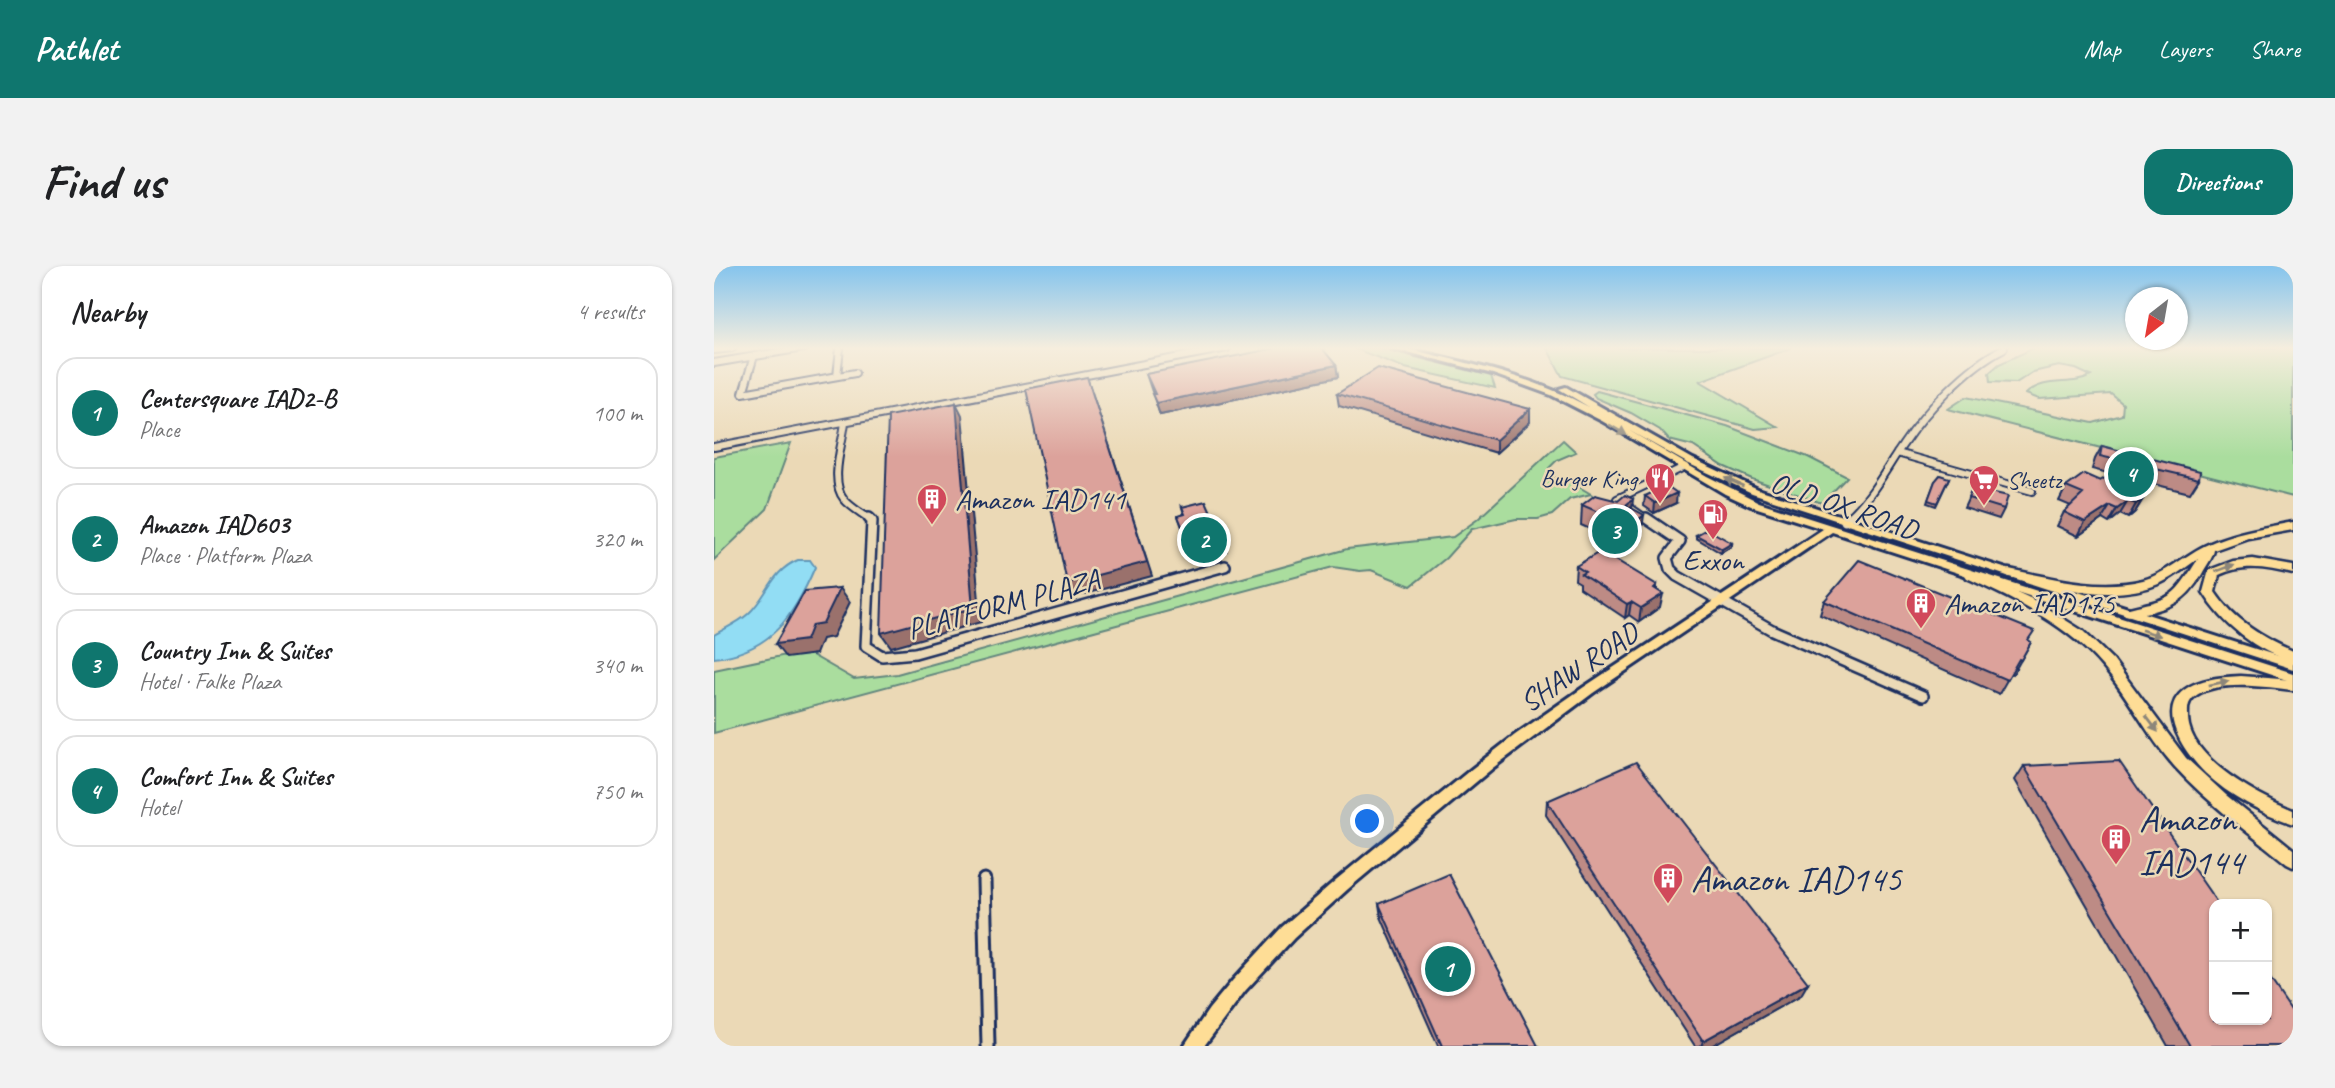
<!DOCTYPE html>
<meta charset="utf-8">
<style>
:root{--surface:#fff;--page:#f2f2f2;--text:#202124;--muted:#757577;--line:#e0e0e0;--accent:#0f766e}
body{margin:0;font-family:Caveat,sans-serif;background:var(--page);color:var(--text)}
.controls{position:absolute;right:21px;bottom:21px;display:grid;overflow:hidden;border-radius:14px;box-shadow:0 2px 5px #0004}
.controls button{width:63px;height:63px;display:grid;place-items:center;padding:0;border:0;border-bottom:2px solid var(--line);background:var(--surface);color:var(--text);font:35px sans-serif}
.compass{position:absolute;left:1411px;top:21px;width:63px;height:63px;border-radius:50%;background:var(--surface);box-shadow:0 2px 5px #0004;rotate:211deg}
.you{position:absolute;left:654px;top:556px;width:24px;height:24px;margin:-18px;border:5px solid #fff;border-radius:50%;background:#1a73e8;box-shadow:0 0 0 10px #1a73e833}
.badge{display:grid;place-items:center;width:46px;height:46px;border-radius:50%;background:var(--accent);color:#fff;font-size:23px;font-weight:700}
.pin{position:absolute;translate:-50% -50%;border:4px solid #fff;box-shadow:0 2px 7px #0006}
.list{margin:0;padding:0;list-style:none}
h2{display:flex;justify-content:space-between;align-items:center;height:91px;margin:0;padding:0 28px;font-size:30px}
h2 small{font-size:23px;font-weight:400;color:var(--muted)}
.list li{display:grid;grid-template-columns:46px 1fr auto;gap:21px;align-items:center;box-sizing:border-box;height:112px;margin:0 14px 14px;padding:0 14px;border:2px solid var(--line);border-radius:21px}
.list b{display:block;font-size:26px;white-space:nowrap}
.list p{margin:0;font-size:23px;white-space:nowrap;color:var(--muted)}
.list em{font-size:23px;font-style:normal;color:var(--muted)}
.map{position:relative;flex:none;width:1579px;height:780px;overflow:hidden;border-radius:21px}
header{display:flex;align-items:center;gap:42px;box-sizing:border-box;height:98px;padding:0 35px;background:var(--accent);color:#fff}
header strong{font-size:33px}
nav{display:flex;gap:38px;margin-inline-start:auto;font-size:24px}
.intro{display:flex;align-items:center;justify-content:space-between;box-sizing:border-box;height:168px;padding:0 42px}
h1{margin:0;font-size:49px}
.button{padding:18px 32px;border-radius:21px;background:var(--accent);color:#fff;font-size:24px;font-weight:700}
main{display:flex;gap:42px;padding:0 42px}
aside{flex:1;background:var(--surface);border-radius:21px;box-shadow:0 2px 5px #0004}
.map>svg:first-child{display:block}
</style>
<header>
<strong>Pathlet</strong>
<nav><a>Map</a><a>Layers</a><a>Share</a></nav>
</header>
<div class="intro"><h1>Find us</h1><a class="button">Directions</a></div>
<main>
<aside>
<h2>Nearby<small>4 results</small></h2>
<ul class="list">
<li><span class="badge">1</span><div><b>Centersquare IAD2-B</b><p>Place</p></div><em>100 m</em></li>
<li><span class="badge">2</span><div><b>Amazon IAD603</b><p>Place · Platform Plaza</p></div><em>320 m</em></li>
<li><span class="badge">3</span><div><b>Country Inn &amp; Suites</b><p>Hotel · Falke Plaza</p></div><em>340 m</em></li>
<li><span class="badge">4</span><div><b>Comfort Inn &amp; Suites</b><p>Hotel</p></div><em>750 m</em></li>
</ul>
</aside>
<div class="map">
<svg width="1579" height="780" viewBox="0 0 1579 780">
<rect width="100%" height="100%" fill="#ebd9b6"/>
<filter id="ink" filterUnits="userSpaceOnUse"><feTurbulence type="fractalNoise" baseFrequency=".0143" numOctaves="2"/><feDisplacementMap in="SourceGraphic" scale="14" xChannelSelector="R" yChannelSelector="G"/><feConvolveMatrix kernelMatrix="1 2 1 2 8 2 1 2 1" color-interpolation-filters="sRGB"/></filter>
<g filter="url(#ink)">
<path fill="#aadd9e" stroke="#62867e" stroke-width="2" d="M639 82H665L777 110 781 122 691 102Z
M833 82H1077L986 115 1064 161 1041 163 848 110Z
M1320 82H1579V231L1234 143 1252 131 1379 157 1408 149 1409 138 1397 128 1325 133 1312 128C1330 110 1357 121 1377 110L1362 103 1345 100 1319 106 1302 117 1276 116 1275 107 1285 98Z
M883 125 1013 160 1094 191 1133 211 1108 237 1038 213 1009 200 979 180 955 174 946 164 917 147 882 132 879 128Z
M849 174 862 186 843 194 835 202 839 211 853 214 877 228 856 233 838 249 824 253H802L758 263 732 292 697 320 657 304 646 305 619 301 0 467V404L91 385 140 413 183 408 633 283 739 271 764 253Z
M77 177 53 243 0 294V191Z"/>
<path fill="#92ddf4" stroke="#6297b8" stroke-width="2" d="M84 294H96L101 301C80 350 57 386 0 392V369C11 362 24 357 34 348 54 330 57 305 84 294Z"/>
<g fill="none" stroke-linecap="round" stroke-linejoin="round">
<g stroke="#1b2f5e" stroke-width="10">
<path id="minor-far2" d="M0 84 18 82
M40 90 29 127 141 107
M0 97 89 82
M123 110 126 82
M131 156C129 177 115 215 130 233 137 242 148 247 157 254
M0 181 513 82
M1183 187 1318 225
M934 254 903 233 968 202
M1132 254C1157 233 1170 206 1188 180 1211 145 1253 101 1290 82"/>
</g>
<g stroke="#1b2f5e" stroke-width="14">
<path id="minor-far1" d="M155 252 158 255 152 380 168 390 201 387 511 300
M932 252 966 275 953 292 956 303 963 310 1058 364 1209 430
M1131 255 1134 252"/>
</g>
<g stroke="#1b2f5e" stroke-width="17">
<path id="minor" d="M270 614 274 780"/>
</g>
<g stroke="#1b2f5e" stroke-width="6">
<path id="major" d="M677 82H690C754 97 817 110 875 141L845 123 852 121 979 193 1044 223 1579 395V403L1038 227 973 197 914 164 993 210 1045 236 1579 407V416L1118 266 879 427 780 501 634 623 580 672 531 725 490 780H470L495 743 519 714 568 661 623 613 755 505 801 469 870 421 1109 263 1037 240 1011 228 888 155 837 129 779 108Z"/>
</g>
<g stroke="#1b2f5e" stroke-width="5">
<path id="highway" d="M1579 256V264L1534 272 1500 284C1499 292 1492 300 1488 308 1469 341 1451 343 1416 350L1411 349 1409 346 1411 343C1458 331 1457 336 1484 293 1472 301 1460 311 1447 317 1399 338 1343 321 1295 311L1289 307 1295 303C1338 312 1385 325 1429 314 1451 308 1470 290 1490 280 1518 266 1549 262 1579 256Z
M1539 293 1579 300V308C1554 302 1529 297 1505 309L1501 326C1520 355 1549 372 1579 385V396C1542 385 1509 359 1489 326L1495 304 1519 295Z
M1257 305 1318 333 1369 365 1399 394 1472 492 1512 529 1579 583V601L1573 598C1535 567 1494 537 1461 501 1433 470 1416 432 1389 401 1353 358 1302 335 1253 312L1251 309Z
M1527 410 1579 414V424C1554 421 1499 413 1479 432 1473 438 1474 444 1474 452 1476 494 1545 530 1579 544V558C1548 547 1515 530 1491 507 1472 488 1441 446 1470 424 1486 412 1509 411 1527 410Z"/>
</g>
<use href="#minor-far2" stroke="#ebd9b6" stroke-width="6"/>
<use href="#minor-far1" stroke="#ebd9b6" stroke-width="9"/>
<use href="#minor" stroke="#ebd9b6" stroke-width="11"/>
<use href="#major" fill="#fedd96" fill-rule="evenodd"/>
<use href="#highway" fill="#fedd96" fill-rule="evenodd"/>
</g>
<path fill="#bd8b85" stroke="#1b2f5e" stroke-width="2" d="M622 99 624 111 446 149 432 108Z
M623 128 816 143V156L782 187 625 140Z
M1388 180 1485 213 1476 227 1407 210 1422 217 1416 228 1429 233 1421 246 1414 252 1406 248 1395 257 1388 253 1364 270 1343 260 1350 246 1357 240 1345 235 1352 221 1386 215 1398 208 1378 203 1381 193Z
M1235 212 1222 240 1213 237 1221 215Z
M1259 222 1290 243 1285 253 1250 242Z
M931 230 962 237 940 247 930 240Z
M868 239 918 242 927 269 914 280 867 259Z
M468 241 512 285 480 293 464 250 470 248Z
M982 269 1018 277V280L1007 287 982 272Z
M862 300 943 319V324L946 341 925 356 915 349 911 352 866 322V317L861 314Z
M1110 335 1314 374 1317 376 1299 408 1297 407 1285 428 1106 349Z
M1310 500 1579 780H1454L1301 514Z
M833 535 1087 729 997 780H981L832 549Z
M665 638 824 780H724L667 651Z"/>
<path fill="#9a716c" stroke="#1b2f5e" stroke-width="2" d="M622 99 624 111 446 149 442 137Z
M373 111 438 310 359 331 353 317Z
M242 137 248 149 267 356 177 381 167 367Z
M816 143V156L782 187V174Z
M1422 217 1415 230 1411 226Z
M963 227 962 237 940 247 941 237Z
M919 233 917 253 910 259 912 239Z
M1429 233 1421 246 1414 252 1422 238Z
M1414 235 1406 248 1395 257 1403 243Z
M1396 240 1388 253 1364 270 1371 256Z
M930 249 927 269 914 280 917 260Z
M508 271 512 285 480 293 476 280Z
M1018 277V280L1007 287 1008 283Z
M943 319 941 332 949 328 946 341 925 356 927 342 940 322Z
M126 322 136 336 119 371 108 373 102 388 72 392 61 378 98 359Z
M917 336 915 349 911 352 913 338Z
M1094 717 1087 729 997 780H987L989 775Z"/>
<path fill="#dca29b" stroke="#1b2f5e" stroke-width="2" d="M562 82H608L622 99 442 137 438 128H441L432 108Z
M664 102 816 143 782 174 623 128Z
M373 111 433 296 353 317 312 123Z
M242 137 259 342 167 367 174 150Z
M1388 180 1486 205 1485 213 1386 190Z
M1400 207 1422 217 1411 226 1429 233 1422 238 1414 235 1403 243 1396 240 1371 256 1350 246 1369 228 1352 221 1370 208 1386 215Z
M1226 209 1235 212 1223 237 1214 234 1221 215Z
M953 220 963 227 941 237 931 230Z
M1259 222 1294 230 1290 243 1254 232Z
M881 229 904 235 911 229 919 233 912 239 930 249 917 260 868 239Z
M492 235 508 271 476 280 464 250 471 248 468 241Z
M993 263 1018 277 1008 283 982 269Z
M884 287 893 293 897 291 943 319 940 322 949 328 927 342 917 336 913 338 867 308 871 306 862 300Z
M1145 294 1320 365 1314 374 1317 376 1307 394 1305 393 1293 414 1110 335Z
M126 322 109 357 98 359 92 374 61 378 91 325Z
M1405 495 1504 638H1500V754H1553V709L1579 747V780H1476L1310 500Z
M922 496 1094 717 989 775 833 535Z
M735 608 824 780H728L665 638Z"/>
<defs><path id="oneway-solid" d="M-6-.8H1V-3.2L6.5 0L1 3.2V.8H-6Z" transform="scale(1.75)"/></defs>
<g fill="#8c867a">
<use href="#oneway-solid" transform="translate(904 164) rotate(31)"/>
<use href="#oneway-solid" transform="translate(1020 216) rotate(-156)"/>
<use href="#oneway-solid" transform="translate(1511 302) rotate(-21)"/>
<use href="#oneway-solid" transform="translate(1437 367) rotate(18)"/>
<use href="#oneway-solid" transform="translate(1505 417) rotate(-11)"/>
<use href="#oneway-solid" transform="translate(1438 458) rotate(53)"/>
</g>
</g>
<linearGradient id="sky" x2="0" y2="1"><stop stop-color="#85c4ed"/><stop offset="0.43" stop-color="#f6eede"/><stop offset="1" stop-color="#f6eede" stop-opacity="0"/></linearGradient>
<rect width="1579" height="191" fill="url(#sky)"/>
<defs>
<g id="restaurant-pin" transform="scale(1.575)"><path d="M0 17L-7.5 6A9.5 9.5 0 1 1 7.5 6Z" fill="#d1495b" stroke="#ebd9b6"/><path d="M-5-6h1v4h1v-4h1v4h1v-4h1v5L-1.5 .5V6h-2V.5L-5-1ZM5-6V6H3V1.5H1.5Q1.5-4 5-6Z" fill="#fff"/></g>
<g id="supermarket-pin" transform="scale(1.575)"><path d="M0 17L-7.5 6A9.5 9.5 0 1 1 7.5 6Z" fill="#d1495b" stroke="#ebd9b6"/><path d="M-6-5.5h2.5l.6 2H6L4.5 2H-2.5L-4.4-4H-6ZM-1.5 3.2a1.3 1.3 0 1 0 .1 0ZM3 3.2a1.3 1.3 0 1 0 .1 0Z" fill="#fff"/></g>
<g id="building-pin" transform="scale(1.575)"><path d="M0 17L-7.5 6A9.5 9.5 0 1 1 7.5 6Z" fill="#d1495b" stroke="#ebd9b6"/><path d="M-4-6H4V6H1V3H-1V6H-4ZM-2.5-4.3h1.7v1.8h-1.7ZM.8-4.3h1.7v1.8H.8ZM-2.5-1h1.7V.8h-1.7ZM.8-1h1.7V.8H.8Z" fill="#fff"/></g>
<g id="fuel-pin" transform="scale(1.575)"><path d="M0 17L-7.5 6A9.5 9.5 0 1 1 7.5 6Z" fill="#d1495b" stroke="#ebd9b6"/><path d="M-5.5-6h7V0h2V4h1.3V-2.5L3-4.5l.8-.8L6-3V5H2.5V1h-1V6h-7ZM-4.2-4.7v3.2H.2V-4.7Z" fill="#fff"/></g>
</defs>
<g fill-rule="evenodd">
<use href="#restaurant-pin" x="946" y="212"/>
<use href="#supermarket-pin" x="1270" y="214"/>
<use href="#building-pin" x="218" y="233"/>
<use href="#fuel-pin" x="999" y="248"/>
<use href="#building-pin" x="1207" y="337"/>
<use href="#building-pin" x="1402" y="573"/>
<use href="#building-pin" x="954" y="612"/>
</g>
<g text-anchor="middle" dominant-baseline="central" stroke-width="5" stroke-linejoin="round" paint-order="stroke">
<g font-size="24" fill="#1b2f5e" stroke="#ebd9b6" text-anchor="end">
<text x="923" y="212">Burger King</text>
<text x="1293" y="214" text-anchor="start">Sheetz</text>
</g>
<g font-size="30" fill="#1b2f5e" stroke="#ebd9b6" text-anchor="start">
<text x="241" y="233">Amazon IAD141</text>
<text x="999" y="294" text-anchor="middle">Exxon</text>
<text x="1230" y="337">Amazon IAD175</text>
</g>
<g font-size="30" fill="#1b2f5e" stroke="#ebd9b6">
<text transform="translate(1130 240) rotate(19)">OLD OX ROAD</text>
<text transform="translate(289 338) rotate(-15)">PLATFORM PLAZA</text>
<text transform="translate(865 401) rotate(-34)">SHAW ROAD</text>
</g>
<g font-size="37" fill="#1b2f5e" stroke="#ebd9b6" text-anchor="start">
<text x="1425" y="552">Amazon<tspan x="1425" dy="43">IAD144</tspan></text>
<text x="977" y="612">Amazon IAD145</text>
</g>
</g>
</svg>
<div class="controls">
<button>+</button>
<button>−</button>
</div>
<svg class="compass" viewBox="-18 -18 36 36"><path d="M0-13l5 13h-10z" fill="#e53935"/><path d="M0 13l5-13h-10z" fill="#757577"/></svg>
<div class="you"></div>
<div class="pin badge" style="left:734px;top:703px">1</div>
<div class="pin badge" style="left:490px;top:274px">2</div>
<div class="pin badge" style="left:901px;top:265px">3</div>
<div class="pin badge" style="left:1417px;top:208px">4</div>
</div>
</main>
